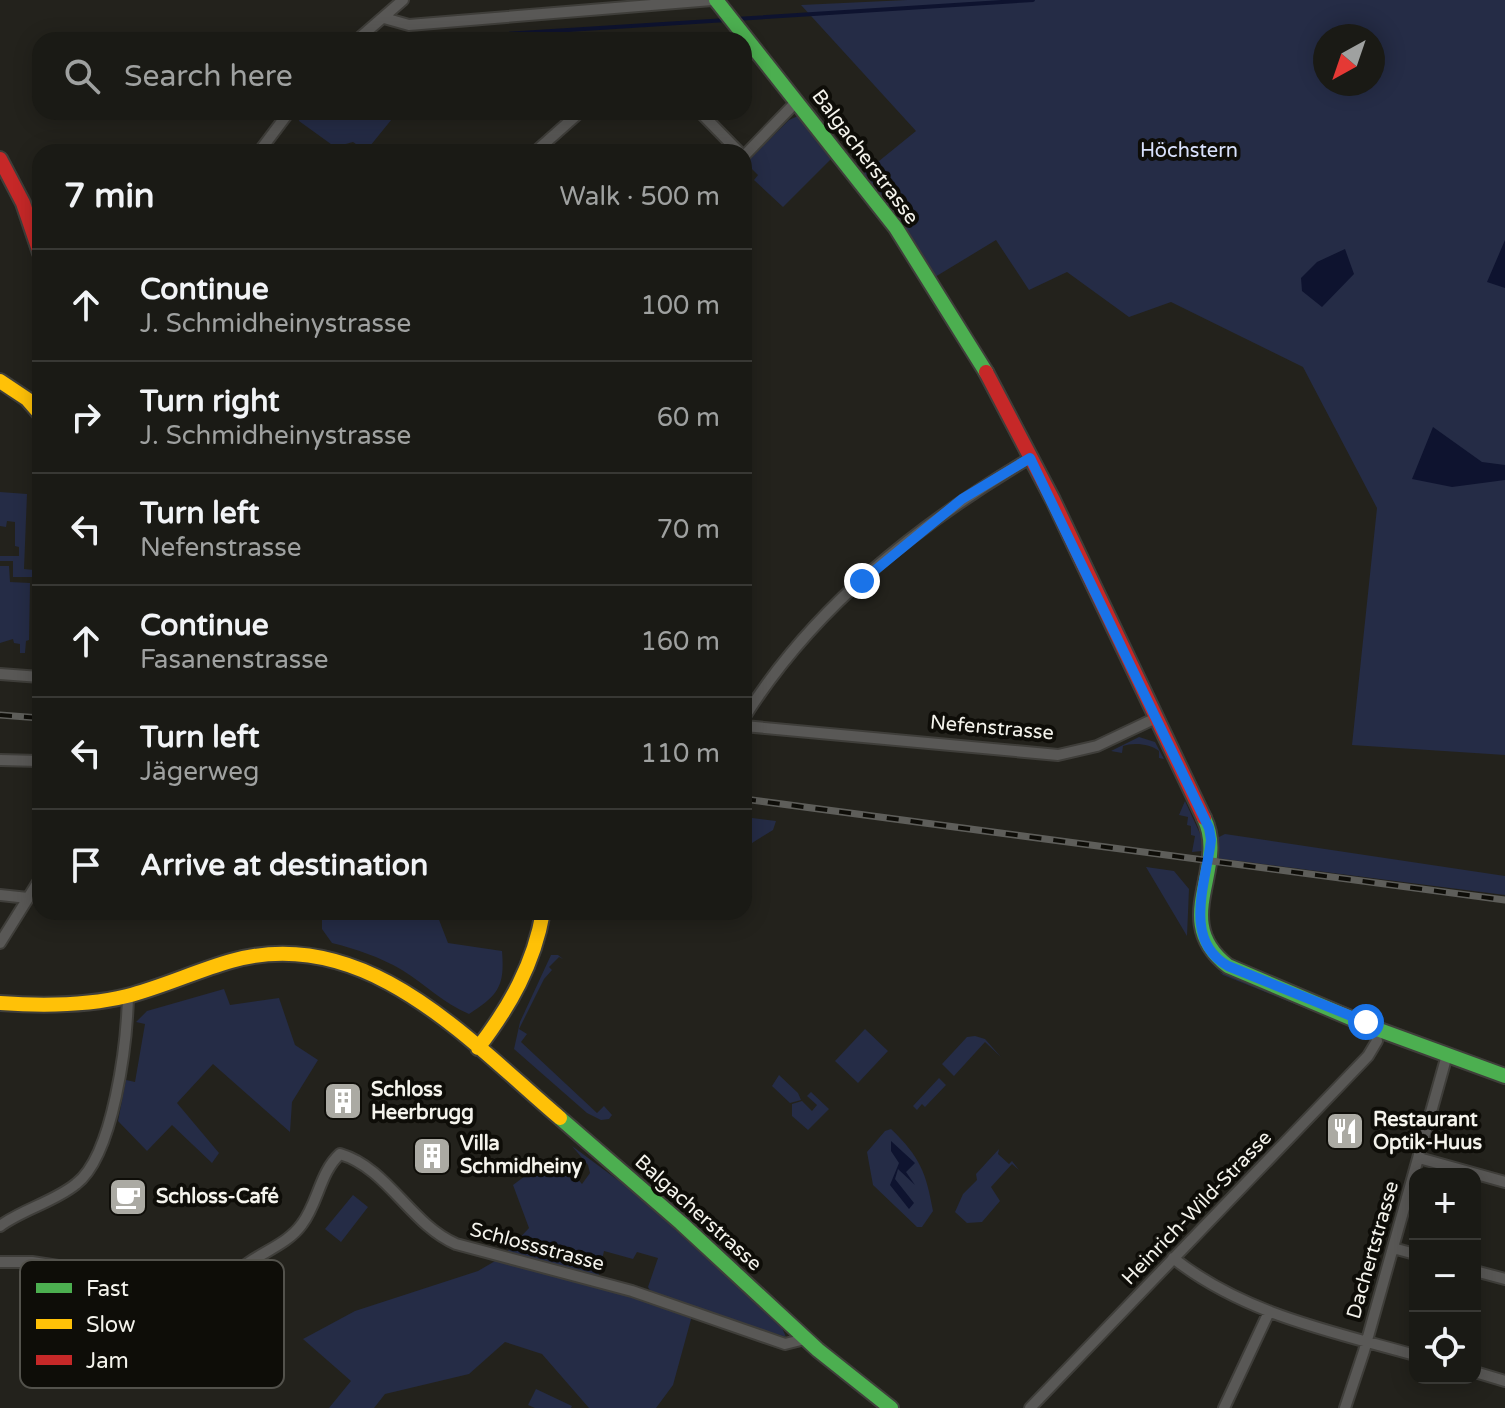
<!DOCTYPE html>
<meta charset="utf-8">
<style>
:root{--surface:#1a1a15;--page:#23231e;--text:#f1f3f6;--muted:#9fa1a0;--line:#383834}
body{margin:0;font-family:"Varela Round",sans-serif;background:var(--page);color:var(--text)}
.controls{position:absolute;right:24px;bottom:24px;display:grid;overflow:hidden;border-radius:16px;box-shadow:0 4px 20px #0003}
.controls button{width:72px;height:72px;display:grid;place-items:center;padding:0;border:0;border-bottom:2px solid var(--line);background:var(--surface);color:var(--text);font:40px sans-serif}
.compass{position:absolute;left:1313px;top:24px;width:72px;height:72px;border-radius:50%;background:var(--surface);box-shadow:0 4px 20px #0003;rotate:220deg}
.stop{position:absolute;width:24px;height:24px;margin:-18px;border:6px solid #1a73e8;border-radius:50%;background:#fff}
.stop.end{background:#1a73e8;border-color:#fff;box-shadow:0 2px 8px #0008}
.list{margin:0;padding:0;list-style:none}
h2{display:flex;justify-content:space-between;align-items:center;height:104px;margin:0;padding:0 32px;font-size:34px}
h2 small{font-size:26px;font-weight:400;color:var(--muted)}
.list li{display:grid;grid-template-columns:52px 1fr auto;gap:24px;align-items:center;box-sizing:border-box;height:112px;padding:0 32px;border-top:2px solid var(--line)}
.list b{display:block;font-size:30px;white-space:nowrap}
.list p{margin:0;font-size:26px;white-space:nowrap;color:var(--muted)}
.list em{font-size:26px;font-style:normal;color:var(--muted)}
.icon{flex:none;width:44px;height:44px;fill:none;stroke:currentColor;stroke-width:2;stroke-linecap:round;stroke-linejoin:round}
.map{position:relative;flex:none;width:1505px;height:1408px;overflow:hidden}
.search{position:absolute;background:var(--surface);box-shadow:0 4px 20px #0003;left:32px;top:32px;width:720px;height:88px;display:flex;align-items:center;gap:20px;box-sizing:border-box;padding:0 28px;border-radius:24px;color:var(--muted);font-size:30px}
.panel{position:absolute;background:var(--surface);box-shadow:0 4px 20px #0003;left:32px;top:144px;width:720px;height:776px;border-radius:24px}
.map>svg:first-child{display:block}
</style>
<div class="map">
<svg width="1505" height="1408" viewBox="0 0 1505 1408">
<rect width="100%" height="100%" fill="#23221c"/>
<path fill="#252c46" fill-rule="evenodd" d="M907 0H1505V755L1352 745 1377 508 1303 367 1171 302 1129 317 1067 272 1029 290 996 240 935 277 863 174 916 131 801 5ZM1325 36H1373V84H1325Z
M300 112H394L396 114 366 151 353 142 335 147 299 121Z
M798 116 833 157 783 207 754 180 758 175 746 163 789 120Z
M0 492 27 494 24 569 34 570 33 577H13V561H0V556H19V547L15 546V522L7 521 6 527 0 526Z
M0 566H9L10 582 30 583 29 640 26 641 25 653H20V644L14 643 13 639 0 643Z
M1139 737 1155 742 1164 759 1159 758V751C1151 744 1133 742 1123 746L1122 753 1111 751Z
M1185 801 1202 838V851L1192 852 1195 836 1191 835V826L1187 825 1188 817 1179 815Z
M744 817 776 821 773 830 744 848Z
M1225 834 1505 876V895L1216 858 1217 838Z
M1146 867 1174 871 1189 889 1187 936Z
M322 912 381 915 436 912 448 943 502 951C505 987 498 995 469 1014 443 1003 425 984 402 970 380 957 356 949 332 943L322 929Z
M551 955H558L563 959 559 957 549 967 552 970 544 979 519 1029 527 1034 521 1042 597 1113 604 1106 612 1115 609 1119 601 1120 587 1113 514 1049 520 1022Z
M1219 972 1352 1025 1357 1029 1223 975Z
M224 989 230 1005 279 998 295 1045 318 1060 292 1102 290 1132 213 1064 177 1103 219 1153 212 1163 172 1125 147 1151 118 1121 126 1080 135 1082 145 1024 136 1022 147 1011Z
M865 1029 888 1051 858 1083 835 1061Z
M975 1036 985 1039 1001 1057 985 1042 954 1076 942 1064 967 1037Z
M779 1075 798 1093 801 1100 790 1103 772 1086Z
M939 1078 946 1085 925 1107 922 1104 917 1110 913 1106Z
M811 1092 829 1109 808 1130 792 1116V1104L802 1101 812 1111 817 1105 807 1096Z
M891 1129C920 1157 926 1172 933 1211L922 1227H917L873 1185 867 1152 885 1131Z
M572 1146 638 1195 782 1328 786 1337 652 1294 648 1287 658 1258 637 1252 633 1259 604 1251 597 1282 693 1312 673 1385 656 1408H589L542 1354 505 1342 469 1374 385 1394 374 1408H329L351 1381 303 1339 355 1311 478 1271 502 1257 529 1228 513 1185 537 1167 563 1162 582 1184 590 1173 588 1165Z
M999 1149 998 1154 1009 1164 1012 1161 1019 1170 1012 1164 991 1187 1000 1201 982 1222 967 1223 955 1212 963 1194 977 1180 976 1174Z
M353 1195 368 1207 341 1242 325 1229Z
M536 1389 572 1406 571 1408H535L528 1405Z"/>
<path fill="#0e132f" d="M1505 240V288L1487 282Z
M1345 249 1354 274 1322 307 1302 291 1301 278 1317 262Z
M1433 427 1482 462 1505 465V480L1452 487 1412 479Z
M891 1141 915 1163 906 1172 915 1185 898 1169 895 1179 914 1203 909 1209 890 1185 899 1163 891 1151Z"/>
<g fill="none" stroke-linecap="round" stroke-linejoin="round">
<path stroke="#0e132f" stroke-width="4" d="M736 19 1033 0
M409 40 727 20"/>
<g stroke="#3f3e3a" stroke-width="14">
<path id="street" d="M384 18 409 25 712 0
M357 40 403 0
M700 112 739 152
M259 152 289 112
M535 152 580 112
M744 156 797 101
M0 674 40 677
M744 718C813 607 919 524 1030 458
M744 726 1058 755 1097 746 1156 718
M0 760 40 761
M0 895 28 898
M0 943 40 879
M1419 1158 1505 1182
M0 1226C23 1209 54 1202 76 1184 114 1155 127 1042 128 995
M1393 1248 1415 1254
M1173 1258C1244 1314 1330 1331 1415 1355
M0 1262H32L84 1270 141 1311 211 1319C222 1308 223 1289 234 1276 252 1254 285 1248 302 1224 318 1203 320 1172 340 1154 388 1168 410 1224 456 1244L632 1291 785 1344 805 1339
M1475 1271 1505 1279
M1475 1372 1505 1381
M1030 1408 1368 1056 1377 1041 1374 1028
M1224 1408 1268 1314
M1345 1408 1364 1351 1447 1055"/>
</g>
<g stroke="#3f3e3a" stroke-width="18">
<path id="fast" d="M716 0 896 228 986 372
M1204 818C1229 869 1169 920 1228 966L1374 1028 1505 1076
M560 1118 681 1223 818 1350 891 1408"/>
</g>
<g stroke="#3f3e3a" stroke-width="18">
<path id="slow" d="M0 381 27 399 40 414
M0 1003C42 1006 86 1006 127 996 162 987 196 971 231 961 365 923 468 1040 560 1118
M478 1048C510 1006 534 964 543 912"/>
</g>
<g stroke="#3f3e3a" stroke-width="18">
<path id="jam" d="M0 159 23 203 40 253
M986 372 1053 500 1204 818"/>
</g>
<use href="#street" stroke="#595856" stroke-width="10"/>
<use href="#fast" stroke="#4caf50" stroke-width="14"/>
<use href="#slow" stroke="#ffc107" stroke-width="14"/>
<use href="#jam" stroke="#c62828" stroke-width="14"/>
<g stroke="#5e5e5a" stroke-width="7">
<path id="rail" d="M0 715 40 718
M744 799 1505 900"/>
</g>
<use href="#rail" stroke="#0e0d08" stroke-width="4" stroke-dasharray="12" stroke-linecap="butt"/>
</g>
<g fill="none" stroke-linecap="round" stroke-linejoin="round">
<path stroke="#1a73e8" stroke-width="10" d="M862 581 962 499 1030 458 1209 828 1211 840C1206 883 1182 940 1228 966L1366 1022"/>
</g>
<defs>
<g id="building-square" transform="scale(2)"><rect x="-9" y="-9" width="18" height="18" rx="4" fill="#abaaa3" stroke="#0e0d08"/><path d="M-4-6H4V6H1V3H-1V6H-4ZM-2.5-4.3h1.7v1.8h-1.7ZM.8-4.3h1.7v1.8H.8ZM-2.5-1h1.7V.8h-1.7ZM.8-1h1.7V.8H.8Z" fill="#fff"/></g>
<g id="restaurant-square" transform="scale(2)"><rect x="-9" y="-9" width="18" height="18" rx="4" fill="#abaaa3" stroke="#0e0d08"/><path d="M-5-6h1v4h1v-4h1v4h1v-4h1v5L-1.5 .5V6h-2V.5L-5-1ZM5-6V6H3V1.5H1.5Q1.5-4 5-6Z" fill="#fff"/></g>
<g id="cafe-square" transform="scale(2)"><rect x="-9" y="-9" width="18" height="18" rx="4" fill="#abaaa3" stroke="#0e0d08"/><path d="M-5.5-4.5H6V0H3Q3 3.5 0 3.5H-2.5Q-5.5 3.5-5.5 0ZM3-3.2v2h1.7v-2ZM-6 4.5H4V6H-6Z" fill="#fff"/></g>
</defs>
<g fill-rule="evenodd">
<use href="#building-square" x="343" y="1101"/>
<use href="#restaurant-square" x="1345" y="1131"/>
<use href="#building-square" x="432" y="1156"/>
<use href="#cafe-square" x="128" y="1197"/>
</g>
<g text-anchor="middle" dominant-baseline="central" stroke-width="8" stroke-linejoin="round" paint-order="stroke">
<g font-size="20" fill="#d9e1fc" stroke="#0e0d08">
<text x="1189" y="151">Höchstern</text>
</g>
<g font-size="20" fill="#f4f3ec" stroke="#0e0d08">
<text transform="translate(865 157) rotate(53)">Balgacherstrasse</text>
<text transform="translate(992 728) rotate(5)">Nefenstrasse</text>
<text transform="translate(1197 1208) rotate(-46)">Heinrich-Wild-Strasse</text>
<text transform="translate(698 1213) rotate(42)">Balgacherstrasse</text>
<text transform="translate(537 1247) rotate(15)">Schlossstrasse</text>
<text transform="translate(1373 1250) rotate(-74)">Dachertstrasse</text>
</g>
<g font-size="20" font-weight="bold" fill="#f4f3ec" stroke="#0e0d08" text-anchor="start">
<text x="371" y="1090">Schloss<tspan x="371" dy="23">Heerbrugg</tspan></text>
<text x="1373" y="1120">Restaurant<tspan x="1373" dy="23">Optik-Huus</tspan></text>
<text x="460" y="1144">Villa<tspan x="460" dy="23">Schmidheiny</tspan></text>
<text x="156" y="1197">Schloss-Café</text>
</g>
</g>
<rect x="20" y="1260" width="264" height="128" rx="12" fill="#0e0d08" stroke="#53524c" stroke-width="2"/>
<rect x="36" y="1283" width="36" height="10" fill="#4caf50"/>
<rect x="36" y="1319" width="36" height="10" fill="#ffc107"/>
<rect x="36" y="1355" width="36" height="10" fill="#c62828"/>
<g font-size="22" fill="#f4f3ec">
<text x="86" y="1296">Fast</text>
<text x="86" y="1332">Slow</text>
<text x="86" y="1368">Jam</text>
</g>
</svg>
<div class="controls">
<button>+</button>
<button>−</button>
<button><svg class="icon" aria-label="locate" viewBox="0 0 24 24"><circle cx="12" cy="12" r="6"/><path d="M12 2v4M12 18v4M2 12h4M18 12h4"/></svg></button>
</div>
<svg class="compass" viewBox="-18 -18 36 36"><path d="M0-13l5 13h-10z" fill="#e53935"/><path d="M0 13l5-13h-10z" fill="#9fa1a0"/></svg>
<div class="stop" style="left:1366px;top:1022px"></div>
<div class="stop end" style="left:862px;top:581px"></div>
<div class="search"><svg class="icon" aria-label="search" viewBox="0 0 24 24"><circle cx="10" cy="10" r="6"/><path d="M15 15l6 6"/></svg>Search here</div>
<section class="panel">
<h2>7 min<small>Walk · 500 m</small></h2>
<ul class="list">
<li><svg class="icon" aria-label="ahead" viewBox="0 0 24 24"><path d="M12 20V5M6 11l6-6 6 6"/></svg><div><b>Continue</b><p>J. Schmidheinystrasse</p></div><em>100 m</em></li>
<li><svg class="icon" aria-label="right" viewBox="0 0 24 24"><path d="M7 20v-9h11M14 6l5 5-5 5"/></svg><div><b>Turn right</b><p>J. Schmidheinystrasse</p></div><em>60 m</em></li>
<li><svg class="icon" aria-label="left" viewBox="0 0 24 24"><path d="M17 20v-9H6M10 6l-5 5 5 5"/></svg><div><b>Turn left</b><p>Nefenstrasse</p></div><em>70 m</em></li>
<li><svg class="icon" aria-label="ahead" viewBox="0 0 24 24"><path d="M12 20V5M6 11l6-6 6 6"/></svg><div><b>Continue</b><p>Fasanenstrasse</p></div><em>160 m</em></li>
<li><svg class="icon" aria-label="left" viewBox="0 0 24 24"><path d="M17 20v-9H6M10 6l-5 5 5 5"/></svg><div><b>Turn left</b><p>Jägerweg</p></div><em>110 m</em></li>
<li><svg class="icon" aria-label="arrive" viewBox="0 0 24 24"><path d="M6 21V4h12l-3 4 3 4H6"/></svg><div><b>Arrive at destination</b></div></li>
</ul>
</section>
</div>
